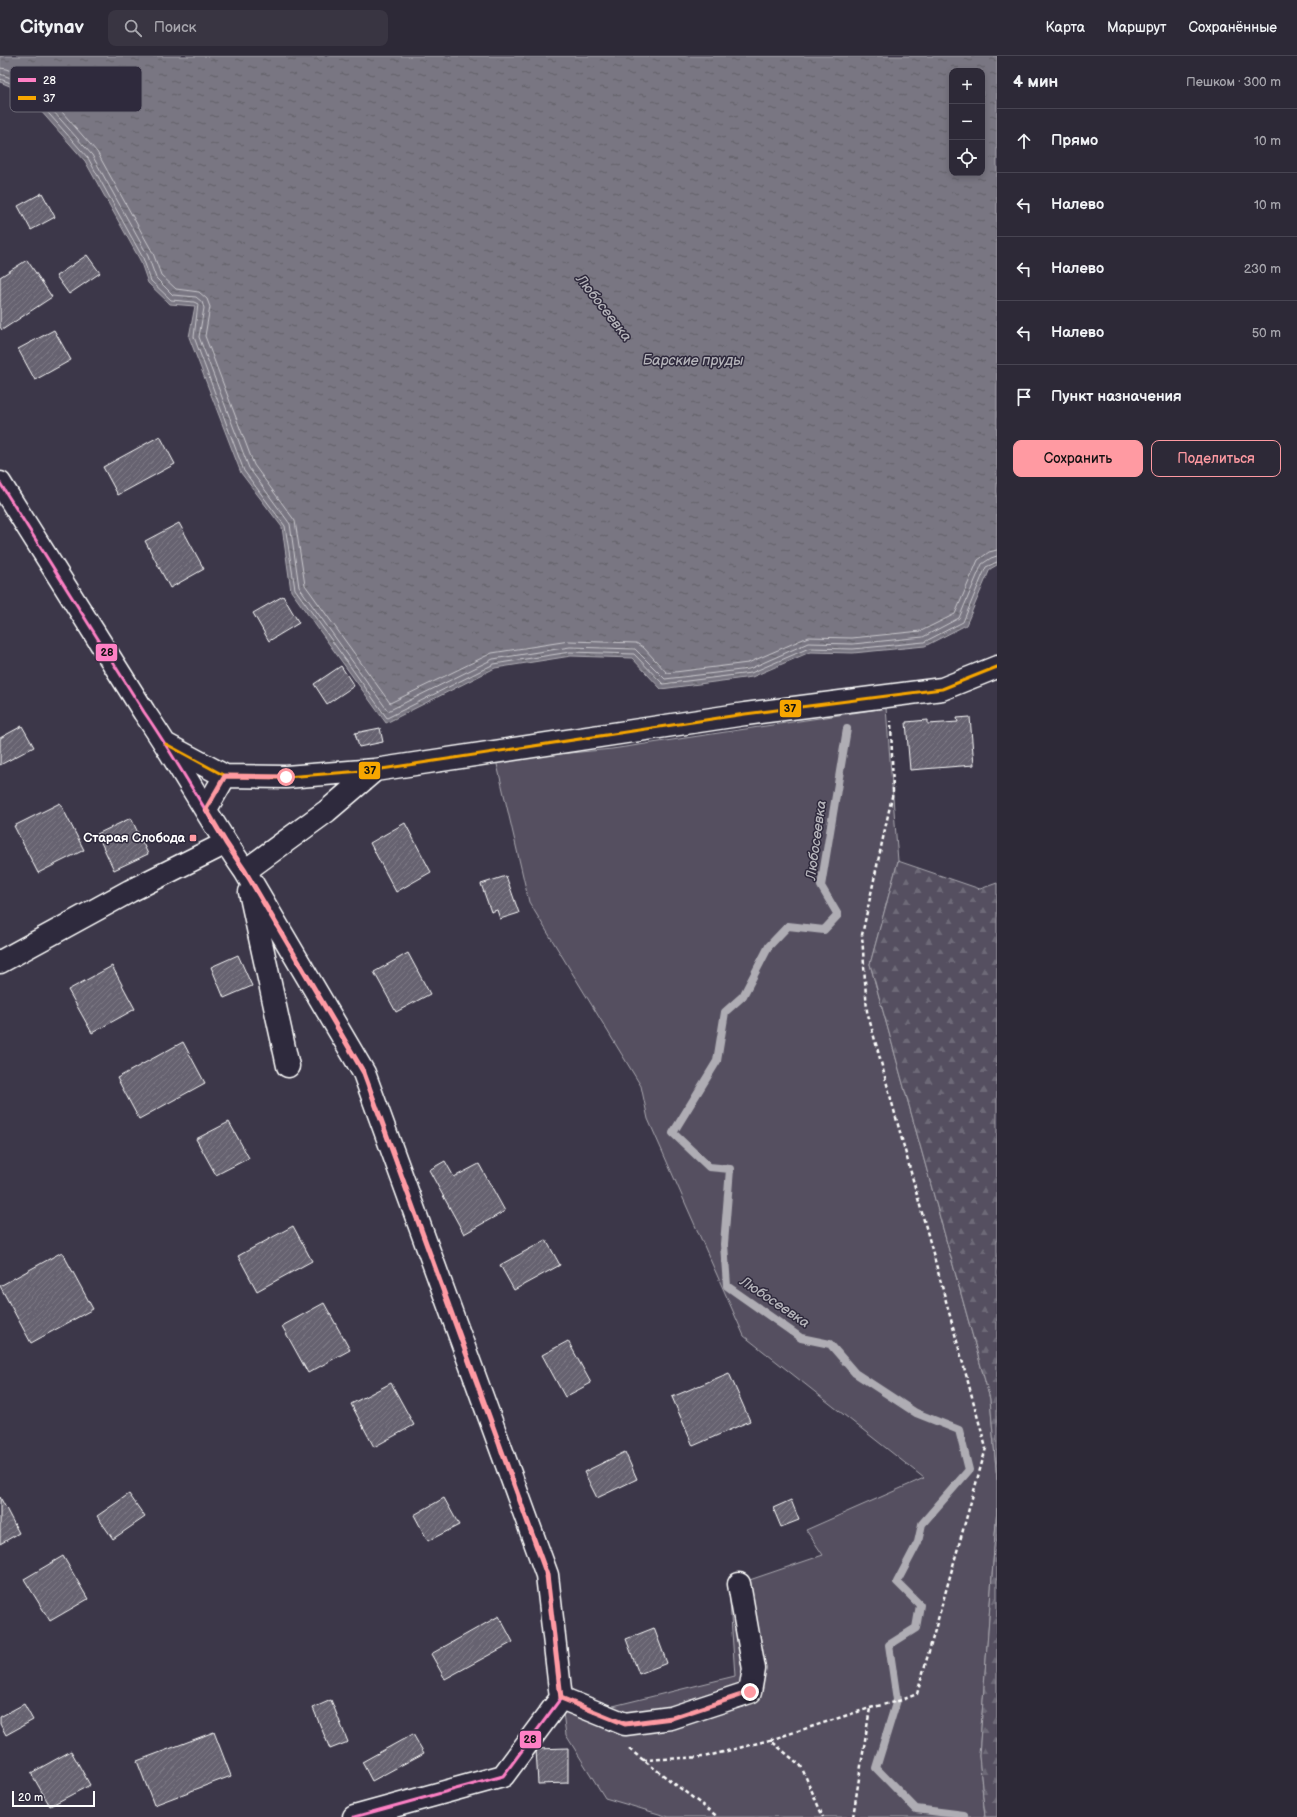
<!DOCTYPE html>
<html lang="ru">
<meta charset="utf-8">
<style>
:root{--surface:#2d2937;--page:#393542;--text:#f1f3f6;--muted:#a7a6ad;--line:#484552;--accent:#ff9aa2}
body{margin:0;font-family:"Balsamiq Sans",sans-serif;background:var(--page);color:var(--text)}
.controls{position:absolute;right:12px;top:12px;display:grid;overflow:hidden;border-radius:8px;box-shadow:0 2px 6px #0003}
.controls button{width:36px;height:36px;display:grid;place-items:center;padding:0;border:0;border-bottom:1px solid var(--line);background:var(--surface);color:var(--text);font:20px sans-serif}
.scale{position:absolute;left:12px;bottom:10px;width:83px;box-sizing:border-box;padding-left:4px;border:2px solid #fff;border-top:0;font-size:11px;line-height:14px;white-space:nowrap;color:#fff;-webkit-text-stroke:3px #2f2a3d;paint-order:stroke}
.stop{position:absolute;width:12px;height:12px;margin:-9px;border:3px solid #ff9aa2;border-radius:50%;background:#fff}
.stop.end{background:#ff9aa2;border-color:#fff;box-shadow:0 1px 4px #0008}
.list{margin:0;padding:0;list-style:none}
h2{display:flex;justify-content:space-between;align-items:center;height:52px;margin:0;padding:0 16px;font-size:17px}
h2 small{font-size:13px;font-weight:400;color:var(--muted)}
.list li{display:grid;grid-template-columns:26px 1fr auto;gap:12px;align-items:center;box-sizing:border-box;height:64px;padding:0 16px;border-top:1px solid var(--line)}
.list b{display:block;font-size:15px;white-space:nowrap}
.list em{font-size:13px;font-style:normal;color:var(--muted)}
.actions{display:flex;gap:8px;padding:12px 16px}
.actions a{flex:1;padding:9px 0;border:1px solid var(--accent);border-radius:8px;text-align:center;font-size:14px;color:var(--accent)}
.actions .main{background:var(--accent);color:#111}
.icon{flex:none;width:22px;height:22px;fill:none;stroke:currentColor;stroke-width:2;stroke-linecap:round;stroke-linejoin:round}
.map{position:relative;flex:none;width:997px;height:1761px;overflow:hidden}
header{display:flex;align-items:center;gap:24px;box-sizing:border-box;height:56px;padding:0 20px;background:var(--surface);border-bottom:1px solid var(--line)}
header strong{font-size:19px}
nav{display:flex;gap:22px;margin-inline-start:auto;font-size:14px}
.search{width:280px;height:36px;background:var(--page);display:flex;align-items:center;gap:10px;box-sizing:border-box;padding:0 14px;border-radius:8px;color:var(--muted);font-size:15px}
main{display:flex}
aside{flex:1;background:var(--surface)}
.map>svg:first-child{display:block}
</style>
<header>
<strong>Citynav</strong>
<div class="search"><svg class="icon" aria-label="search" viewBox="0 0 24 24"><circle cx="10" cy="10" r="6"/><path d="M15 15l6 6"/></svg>Поиск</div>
<nav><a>Карта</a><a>Маршрут</a><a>Сохранённые</a></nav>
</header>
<main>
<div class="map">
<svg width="997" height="1761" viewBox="0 0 997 1761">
<defs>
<pattern id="forest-firs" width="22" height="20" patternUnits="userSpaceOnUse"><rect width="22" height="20" fill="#555060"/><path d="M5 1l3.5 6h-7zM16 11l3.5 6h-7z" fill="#6e6a78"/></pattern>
<pattern id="water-ripples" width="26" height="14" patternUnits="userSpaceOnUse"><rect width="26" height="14" fill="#797682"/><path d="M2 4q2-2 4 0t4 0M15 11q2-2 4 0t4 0" fill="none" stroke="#626167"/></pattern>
<pattern id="building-hatch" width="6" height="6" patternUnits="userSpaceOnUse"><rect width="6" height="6" fill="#666270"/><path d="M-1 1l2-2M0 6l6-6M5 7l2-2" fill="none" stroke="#7d7a85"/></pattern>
</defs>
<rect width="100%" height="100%" fill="#3c3749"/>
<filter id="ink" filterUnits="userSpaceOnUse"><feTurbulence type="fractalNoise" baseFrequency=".025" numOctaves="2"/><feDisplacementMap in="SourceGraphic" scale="8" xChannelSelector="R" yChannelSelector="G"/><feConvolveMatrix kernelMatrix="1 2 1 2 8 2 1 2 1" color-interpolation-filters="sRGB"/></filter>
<g filter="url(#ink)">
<path fill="#555060" stroke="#aaa8b0" d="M886 652 898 805 870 908 990 1343 997 1424V1452L979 1700 985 1761H669L605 1742 566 1679 561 1642 613 1650 735 1620 729 1531 823 1499 806 1474 924 1422 744 1280 648 1063 641 1030 529 846 496 704 612 693Z"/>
<path fill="url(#forest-firs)" stroke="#aaa8b0" d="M898 805 980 833 997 827V1424L990 1343 870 908Z
M997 1452V1761H985L979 1700Z"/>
<path fill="url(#water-ripples)" stroke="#afadb4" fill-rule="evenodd" d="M0 0H997V509L990 513 966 569 925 590 853 597 810 596 752 621 661 633 632 602 571 600 495 612 386 667 291 535 282 471 241 417 189 281 195 250 170 248 148 227 140 204 85 105 24 36 0 26ZM952 15H982V117H952Z"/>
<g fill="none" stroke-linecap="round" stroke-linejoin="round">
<path stroke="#c9c8cd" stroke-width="1" d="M0 12 7 13 34 24 97 96 153 197 161 219 176 233 199 236 207 243 210 251 205 280 254 409 295 465 305 529 390 647 492 597 569 585 636 587 643 591 667 617 748 607 808 581 852 582 921 575 955 558 978 504 989 496 997 494
M0 18 30 29 92 99 148 200 156 222 173 239 196 241 202 246 204 252 199 281 249 412 290 468 299 531 388 655 493 603 570 591 635 593 665 623 749 613 808 587 853 588 923 581 959 562 982 508 991 502 997 500
M0 23 27 33 88 102 143 202 151 225 171 244 194 246 198 248 194 281 244 415 285 470 295 533 387 662 494 608 570 596 634 598 663 628 751 617 809 592 853 593 924 586 963 566 986 511 997 506"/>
<path stroke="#afadb4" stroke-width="8" d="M847 673 821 830 838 859 824 874 788 870 769 890 743 940 725 956 717 1005 673 1077 709 1111 730 1113 724 1188 727 1230 801 1282 830 1288 855 1317 916 1357 959 1374 969 1414 922 1468 918 1486 897 1526 920 1549 916 1572 889 1589 897 1644 876 1712 916 1753 964 1759V1761"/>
</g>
<path fill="url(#building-hatch)" stroke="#fff" d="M42 137 55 161 31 174 18 150Z
M87 199 100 217 69 238 56 220Z
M27 204 52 241 2 274 0 271V221Z
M54 274 71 304 35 324 18 293Z
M160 380 175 408 118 439 103 411Z
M179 467 204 513 170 532 145 485Z
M283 540 299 567 269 585 253 557Z
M341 610 354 630 327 648 314 628Z
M970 661 974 709 910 714 906 666 928 664V668L958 666 957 662Z
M22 670 34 691 0 709V682Z
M380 672 383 686 359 691 355 677Z
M60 747 84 794 38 817 14 770Z
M131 762 148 798 114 814 97 778Z
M405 767 431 816 396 836 370 787Z
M506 820 519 857 500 863 497 854 491 856 481 828Z
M408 897 430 938 396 956 374 916Z
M238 899 252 930 224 942 211 911Z
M112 910 135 953 92 977 68 934Z
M183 986 205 1027 139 1063 117 1022Z
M229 1066 249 1102 216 1119 196 1083Z
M445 1105 454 1121 479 1108 505 1155 464 1178 429 1114Z
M293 1170 312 1205 257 1235 238 1200Z
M546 1184 560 1209 514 1234 500 1209Z
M62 1196 93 1253 31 1287 0 1230Z
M324 1247 350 1294 308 1317 282 1270Z
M568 1285 591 1327 565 1341 542 1299Z
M729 1317 750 1365 693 1390 672 1341Z
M391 1327 414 1369 374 1391 351 1348Z
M625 1396 637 1423 597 1442 584 1416Z
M129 1438 145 1461 113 1483 97 1460Z
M0 1441 19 1477 0 1488Z
M444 1442 459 1469 428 1485 414 1459Z
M791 1444 799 1464 781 1471 773 1452Z
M63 1500 88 1543 50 1565 24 1523Z
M499 1560 513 1586 445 1623 431 1598Z
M654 1572 667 1607 639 1618 626 1583Z
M331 1644 348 1686 330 1693 313 1652Z
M24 1648 33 1664 6 1679 0 1668V1661Z
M214 1676 231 1720 154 1749 137 1705Z
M413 1678 424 1697 372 1725 362 1706Z
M568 1692V1727L538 1728 536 1693Z
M71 1695 90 1729 50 1750 31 1717Z"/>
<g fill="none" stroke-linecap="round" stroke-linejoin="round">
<g stroke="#fff" stroke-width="25">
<path id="minor" d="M0 427 144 656C180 708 209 764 245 815L364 1017 547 1519 561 1642 503 1720 354 1761
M167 689 225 720 286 721 375 714 745 658 942 633 997 611
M206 753 225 720
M245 815 327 755 375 714
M250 836 288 1010
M0 906 130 835 226 787
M561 1642 625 1668 671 1662 750 1636 754 1613 739 1528"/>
</g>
<path stroke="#fff" stroke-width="2.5" stroke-dasharray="4 3" stroke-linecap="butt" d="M770 1684 870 1652 902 1644 917 1638 986 1392 867 955 862 879 893 736 891 665
M629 1693 718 1761
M643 1704 704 1701 770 1684 801 1710 823 1761
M853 1761 870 1652"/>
<use href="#minor" stroke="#2f2a3d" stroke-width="22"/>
<g stroke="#2f2a3d" stroke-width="6">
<path id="bus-1" d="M0 427 144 656C180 708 209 764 245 815L364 1017 547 1519 561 1642 503 1720 354 1761"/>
</g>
<g stroke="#2f2a3d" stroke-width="6">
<path id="bus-2" d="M166 688 225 720 286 721 375 714 745 658 942 633 997 611"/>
</g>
<use href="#bus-1" stroke="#ff80c5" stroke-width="3"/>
<use href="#bus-2" stroke="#f7a600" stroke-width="3"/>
</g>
</g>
<g fill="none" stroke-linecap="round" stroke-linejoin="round" filter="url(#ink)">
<path stroke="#ff9aa2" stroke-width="5" d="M286 721 225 720 206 753 226 787 245 815 364 1017 547 1519 561 1642 625 1668 672 1662 750 1636"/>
</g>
<rect fill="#ff9aa2" stroke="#2f2a3d" stroke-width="1.5" x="189" y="778" width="8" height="8" rx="2"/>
<g text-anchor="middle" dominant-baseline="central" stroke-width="3" stroke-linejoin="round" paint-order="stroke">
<g font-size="13" font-weight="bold" fill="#fff" stroke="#2f2a3d" text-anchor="end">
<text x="185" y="782">Старая Слобода</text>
</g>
<g font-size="14" font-style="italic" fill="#b5b4ba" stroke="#2f2a3d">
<text transform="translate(604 252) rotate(52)">Любосеевка</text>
<text x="693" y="304">Барские пруды</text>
<text transform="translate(816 784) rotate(-82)">Любосеевка</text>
<text transform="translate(775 1246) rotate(34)">Любосеевка</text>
</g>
</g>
<rect x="10" y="10" width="132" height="46" rx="6" fill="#2f2a3d" stroke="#6d6a77" stroke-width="1"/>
<rect x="18" y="22" width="18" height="4" fill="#ff80c5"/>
<rect x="18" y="40" width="18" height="4" fill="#f7a600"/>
<g font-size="11" fill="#fff">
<text x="43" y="28">28</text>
<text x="43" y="46">37</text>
</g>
<g stroke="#2f2a3d" stroke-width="1.5">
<rect x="95" y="587" width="23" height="19" rx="4" fill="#ff80c5"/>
<rect x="779" y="643" width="23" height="19" rx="4" fill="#f7a600"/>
<rect x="358" y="705" width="23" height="19" rx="4" fill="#f7a600"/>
<rect x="519" y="1674" width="23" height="19" rx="4" fill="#ff80c5"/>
</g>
<g font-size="11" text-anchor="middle" font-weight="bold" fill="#111">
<text x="107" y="600">28</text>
<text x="790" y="656">37</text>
<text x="370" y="718">37</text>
<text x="530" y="1687">28</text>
</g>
</svg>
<div class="controls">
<button>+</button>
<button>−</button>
<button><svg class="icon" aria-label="locate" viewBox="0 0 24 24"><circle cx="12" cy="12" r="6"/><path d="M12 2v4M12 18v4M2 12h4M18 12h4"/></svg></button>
</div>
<div class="scale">20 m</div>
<div class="stop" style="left:286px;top:721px"></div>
<div class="stop end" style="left:750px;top:1636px"></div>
</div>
<aside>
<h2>4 мин<small>Пешком · 300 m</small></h2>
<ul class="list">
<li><svg class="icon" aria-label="ahead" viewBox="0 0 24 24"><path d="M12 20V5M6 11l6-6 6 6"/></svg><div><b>Прямо</b></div><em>10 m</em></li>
<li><svg class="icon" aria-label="left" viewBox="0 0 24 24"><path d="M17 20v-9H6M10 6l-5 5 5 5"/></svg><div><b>Налево</b></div><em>10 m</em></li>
<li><svg class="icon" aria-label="left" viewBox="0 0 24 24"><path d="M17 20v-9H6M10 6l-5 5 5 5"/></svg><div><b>Налево</b></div><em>230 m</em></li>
<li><svg class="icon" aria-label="left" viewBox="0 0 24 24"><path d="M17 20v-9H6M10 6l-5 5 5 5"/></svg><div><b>Налево</b></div><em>50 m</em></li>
<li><svg class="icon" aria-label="arrive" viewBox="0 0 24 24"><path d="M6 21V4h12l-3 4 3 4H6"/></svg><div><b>Пункт назначения</b></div></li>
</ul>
<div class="actions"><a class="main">Сохранить</a><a>Поделиться</a></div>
</aside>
</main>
